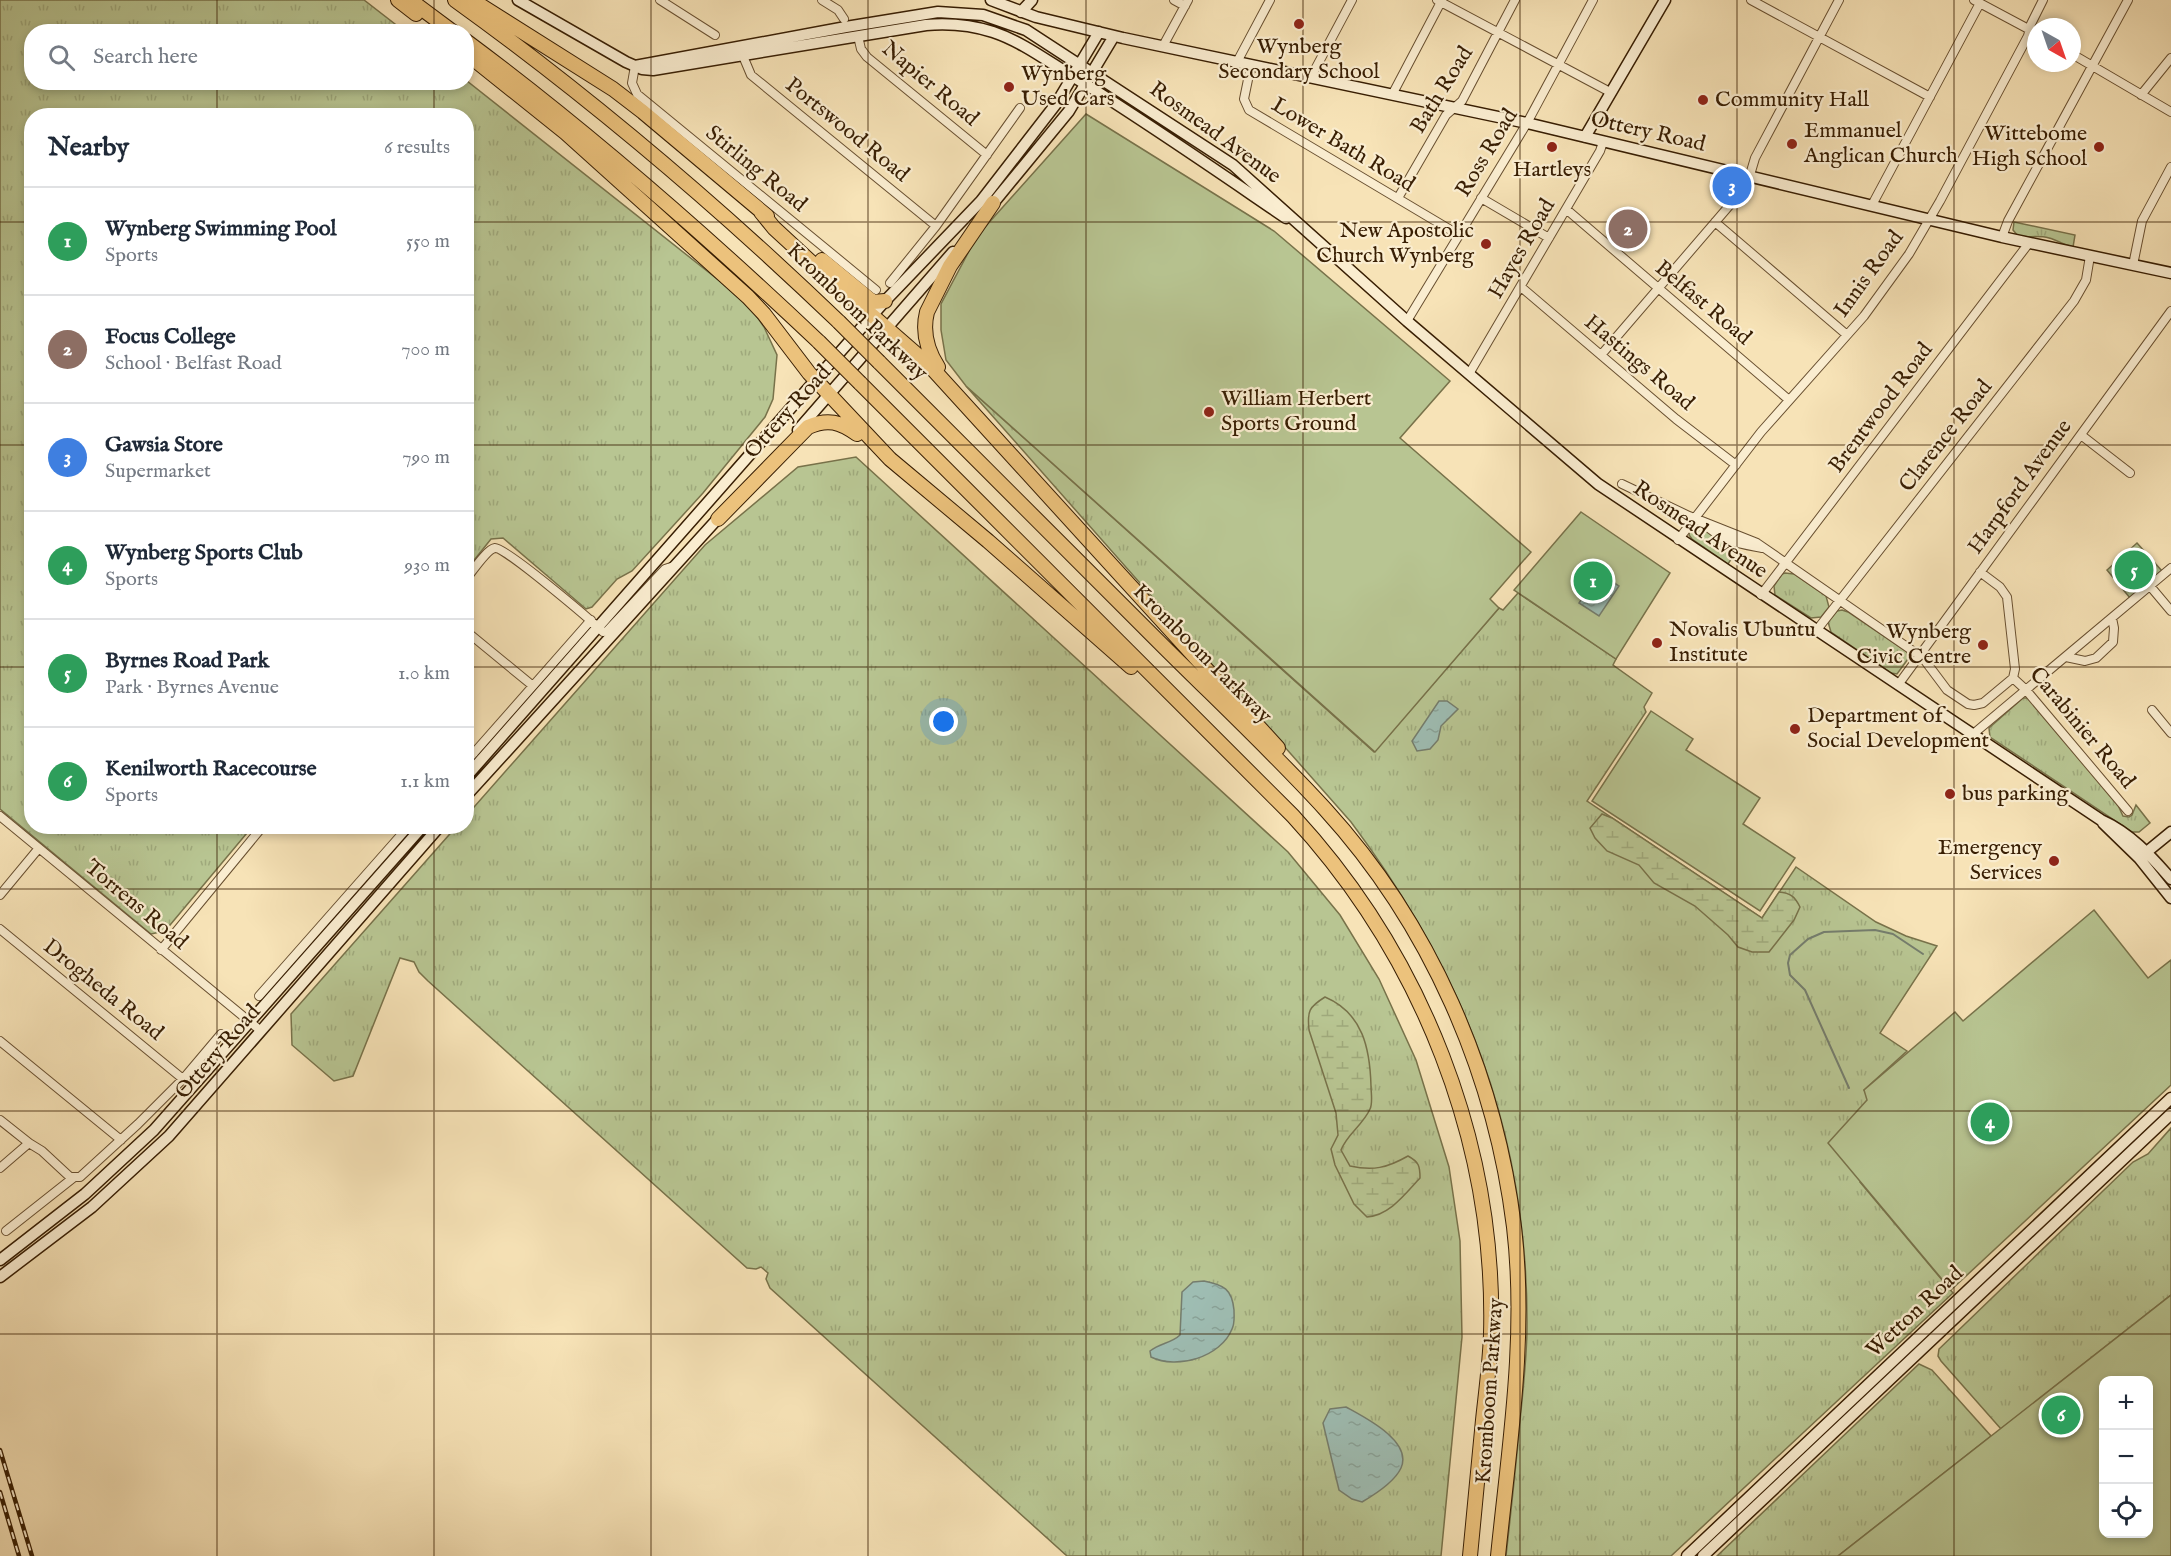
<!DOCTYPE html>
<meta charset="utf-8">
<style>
:root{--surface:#fff;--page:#f6f6f7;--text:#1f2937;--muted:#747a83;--line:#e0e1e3;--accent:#8f2418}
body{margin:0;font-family:"IM FELL English",serif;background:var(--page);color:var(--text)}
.controls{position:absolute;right:18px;bottom:18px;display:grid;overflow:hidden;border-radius:12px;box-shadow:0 3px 9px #0003}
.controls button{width:54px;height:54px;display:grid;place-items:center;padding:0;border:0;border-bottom:2px solid var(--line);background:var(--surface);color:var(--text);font:30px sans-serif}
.compass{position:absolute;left:2027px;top:18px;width:54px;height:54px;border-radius:50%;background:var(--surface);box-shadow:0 3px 9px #0003;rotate:140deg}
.you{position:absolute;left:944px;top:722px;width:21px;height:21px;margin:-15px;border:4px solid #fff;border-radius:50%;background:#1a73e8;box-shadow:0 0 0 9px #1a73e833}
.badge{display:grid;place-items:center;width:39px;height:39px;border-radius:50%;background:var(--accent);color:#fff;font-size:20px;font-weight:700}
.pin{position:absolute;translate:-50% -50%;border:3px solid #fff;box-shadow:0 2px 6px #0006}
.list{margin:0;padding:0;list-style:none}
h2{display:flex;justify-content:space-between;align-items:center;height:78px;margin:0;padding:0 24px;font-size:26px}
h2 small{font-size:20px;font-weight:400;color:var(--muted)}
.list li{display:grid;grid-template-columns:39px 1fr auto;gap:18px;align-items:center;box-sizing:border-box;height:108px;padding:0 24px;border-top:2px solid var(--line)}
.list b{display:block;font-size:22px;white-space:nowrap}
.list p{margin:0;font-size:20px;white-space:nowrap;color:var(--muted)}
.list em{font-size:20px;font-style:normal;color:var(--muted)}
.icon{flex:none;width:33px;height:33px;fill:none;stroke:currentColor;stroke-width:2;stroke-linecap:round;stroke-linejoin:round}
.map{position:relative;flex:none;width:2171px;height:1556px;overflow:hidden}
.search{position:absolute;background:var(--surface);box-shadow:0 3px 9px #0003;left:24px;top:24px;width:450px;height:66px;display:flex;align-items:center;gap:15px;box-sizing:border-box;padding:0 21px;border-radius:24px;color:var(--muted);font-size:22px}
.panel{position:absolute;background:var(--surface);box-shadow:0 3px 9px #0003;left:24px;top:108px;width:450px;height:726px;border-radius:24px}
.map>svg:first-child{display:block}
</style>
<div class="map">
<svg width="2171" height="1556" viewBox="0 0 2171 1556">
<defs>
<pattern id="grass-tufts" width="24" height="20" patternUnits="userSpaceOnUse" patternTransform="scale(1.5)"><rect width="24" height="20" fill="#b8c592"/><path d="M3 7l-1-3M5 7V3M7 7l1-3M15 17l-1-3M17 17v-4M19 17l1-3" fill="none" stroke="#9fa97c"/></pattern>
<pattern id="wetland-marsh" width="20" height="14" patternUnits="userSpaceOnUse" patternTransform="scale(1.5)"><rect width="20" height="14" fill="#b8c592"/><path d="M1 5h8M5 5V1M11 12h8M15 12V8" fill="none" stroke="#9fa97c"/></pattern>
<pattern id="water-ripples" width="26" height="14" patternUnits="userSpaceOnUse" patternTransform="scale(1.5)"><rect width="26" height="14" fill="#9ebdb3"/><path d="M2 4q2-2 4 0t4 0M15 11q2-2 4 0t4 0" fill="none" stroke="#89a298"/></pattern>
</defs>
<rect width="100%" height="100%" fill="#f7e3b7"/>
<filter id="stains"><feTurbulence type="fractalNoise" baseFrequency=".00333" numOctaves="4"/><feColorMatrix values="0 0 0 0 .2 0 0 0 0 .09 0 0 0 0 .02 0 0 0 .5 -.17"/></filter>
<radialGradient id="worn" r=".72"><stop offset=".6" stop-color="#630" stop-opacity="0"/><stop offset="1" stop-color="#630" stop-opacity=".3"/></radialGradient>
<path fill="url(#grass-tufts)" stroke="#78724a" stroke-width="1.5" d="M0 0H364L404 31 32 32V82L467 81 726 286 753 311 764 327 777 355 773 399 765 417 703 493 632 571 617 579 592 607 586 609 503 538 491 539 467 569 466 116H32V826L252 827 165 931 151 934 0 809Z
M2014 222 2075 235 2073 247C2064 245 2057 240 2049 238 2038 235 2028 238 2018 236L2013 230Z
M966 386 1374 752 1499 608 1503 610 1518 593 1616 659 1613 665 1652 693 1644 707 1646 712 1587 801 1762 918 1796 867 1876 922 1906 936 1937 946 1880 1033 1907 1051 1864 1090 1906 1141 1860 1182 1953 1293 1671 1556H1506C1511 1511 1516 1466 1520 1421 1523 1389 1527 1357 1527 1326 1528 1133 1465 975 1351 822Z
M856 457 1288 852 1340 915 1379 979 1416 1060 1449 1167 1460 1241 1462 1337 1441 1556H1067L770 1288 766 1279 768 1273 761 1267 756 1269 747 1268 428 981 419 972 414 962 400 958 353 1076 334 1081 292 1045 291 1014 456 827 466 826 467 815 705 545 798 467Z
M1697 525H1701L1739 547 1728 564 1692 539 1689 535 1690 530Z
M1785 573 1794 574 1826 596 1829 607 1821 617 1811 618 1775 595 1774 586 1782 574Z
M1842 610 1848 612 1907 652 1908 659 1897 674 1891 673 1831 632 1828 622 1837 611Z
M2023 698H2029L2117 803 2123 816 2129 817 2132 815 2136 805 2150 823 2139 832H2132L1990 737 1989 728Z
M2171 1128V1295L2001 1429 1941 1361 1938 1356 1939 1349 2133 1162 2148 1154Z
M1919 1364 1932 1370 1991 1436 1838 1556H1717Z"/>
<path fill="url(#wetland-marsh)" stroke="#78724a" stroke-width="1.5" d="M1602 814 1612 818 1762 918 1779 892C1791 893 1795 897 1800 907L1794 920 1769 952H1752L1738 947 1728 935 1695 906 1654 883 1639 865 1607 851 1595 838 1590 828Z
M1325 997C1363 1013 1370 1049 1371 1086 1371 1093 1373 1103 1370 1109 1363 1125 1347 1134 1341 1150L1350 1166C1373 1171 1387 1168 1408 1156 1419 1162 1420 1166 1420 1178 1405 1194 1390 1215 1367 1217L1354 1204 1335 1165 1331 1149 1338 1135 1336 1113 1309 1030C1307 1011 1309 1007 1325 997Z"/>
<path fill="#b8c592" stroke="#78724a" stroke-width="1.5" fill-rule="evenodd" d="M1086 114 1274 231 1450 381 1400 438 1531 552 1490 599 1499 608 1375 752 966 386 946 360 941 330V304L977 236Z
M1581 512 1670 573 1616 659 1514 590Z
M2137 543 2162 571 2130 598 2107 570Z
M1651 711 1693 739 1686 750 1760 798 1743 824 1795 858 1760 911 1592 801Z
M2094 910 2148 978 2171 960V1085L1951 1290 1828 1143 1867 1100 1864 1090 1955 1012 1963 1021Z
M2171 1295V1556H1838ZM2104 1380H2148V1534H2104Z"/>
<path fill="url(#water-ripples)" stroke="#757d6d" stroke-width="1.5" d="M1599 573 1619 586 1599 616 1579 603Z
M1439 701H1447L1458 709 1441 726 1438 740 1430 749 1417 751 1412 741Z
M1204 1281C1224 1285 1232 1289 1234 1310 1234 1317 1235 1323 1232 1329 1221 1357 1177 1370 1151 1357L1150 1351C1160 1343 1172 1343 1180 1335L1182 1292 1193 1282Z
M1346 1407C1364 1417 1413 1441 1401 1468 1395 1481 1374 1495 1362 1502L1352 1499 1339 1490 1323 1423 1330 1409Z"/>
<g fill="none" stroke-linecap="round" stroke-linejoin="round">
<path stroke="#757d6d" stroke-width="2" d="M1849 1088 1805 990 1790 975 1788 963 1790 955 1808 939 1824 932 1875 930 1893 934 1923 954"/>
<g stroke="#684f30" stroke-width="10">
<path id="street" d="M660 0 715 35
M822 0 838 10 844 19
M1174 0 1185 6
M1437 0 1610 92
M1751 0 1930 97
M1974 0 2036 33
M858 36 861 49 867 57 987 155
M1163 46 1188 0
M2072 54 2171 112
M743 56 751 75 936 226
M1237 62 1270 0
M1251 65 1244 99 1249 110 1459 235
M635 66 632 83 637 94 876 290
M1311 77 1352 0
M1392 95 1442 0
M2141 95 2171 58
M1398 198 1446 115 1462 101 1515 0
M1481 198 1549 238
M1872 205 1980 3
M1566 209 1789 400
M1715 222 1847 335
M2002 237 2008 221 2128 0
M2133 265 2142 221 2171 167
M890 283 936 226 1020 108
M1521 287 1676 419 1736 465
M1407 321 1527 123 1593 0
M1601 355 1747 185 1755 158 1839 0
M1469 374 1600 151 1603 142
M2081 435 2130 473
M1622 484 1689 516 1757 543 1923 658 1947 690 1968 704 1974 705 1983 703 2013 678
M1703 523C1724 542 1735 543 1762 548
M1678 540 1761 432 1864 316 1909 254 1940 201 2028 36 2031 24 2043 0
M1980 572 2000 587 2007 597 2015 669 2013 678 2026 690 2128 811
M466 579C472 572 487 549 495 548 505 547 591 620 603 632L607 631 665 569 674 566
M2150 586 2171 611
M1761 595 2029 243
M466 631 533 686
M1816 631 2074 301 2086 280 2090 256
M2066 657 2085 661 2096 658 2113 642 2114 628 2112 618
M1898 685 2171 311
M2152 710 2171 733
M1972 735 2171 568
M466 746 474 753
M466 762 591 620
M0 816 261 1031
M0 895 39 848
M0 929 183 1079
M161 950 263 826
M259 996 409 826
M0 1041 121 1140
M0 1120 29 1143
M0 1168 29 1143 42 1151 70 1177H80L138 1124 183 1079 221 1034
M6 1231 73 1178"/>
</g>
<g stroke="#381e03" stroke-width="13">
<path id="secondary" d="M518 0 626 62 642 69 653 70 926 25C949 23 971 25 993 32 1023 42 1050 63 1077 79 1148 123 1217 171 1286 218
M991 0 1036 17 1123 38 1527 123 2002 237 2171 273
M1021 12 1032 0
M635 66 846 27 938 12 983 15 1026 30 1233 165 1407 321 1598 484 2101 820C2130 833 2150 855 2171 879
M1585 137 1665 0
M990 207 1069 111 1114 36
M798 430 953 252
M466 777 885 301 981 201 1056 104 1099 32
M466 796 721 515
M2103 823 2139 858 2171 898
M2143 855 2171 832
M0 1260 85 1194 154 1130 423 826
M0 1277 92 1207 169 1136 440 826
M1687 1556 2171 1098
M1703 1556 2171 1114"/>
</g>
<g stroke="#381e03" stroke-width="16">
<path id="highway" d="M398 0 416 14
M410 0 453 32
M455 0C591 98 718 206 839 322
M472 0 613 89 643 112 767 216
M466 41C591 134 707 236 819 342
M466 53 566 133 748 297 764 314 809 373 890 459 988 541 1131 667
M761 212 774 228 813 264 930 366 1278 748
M822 260 873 302 885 301
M879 362C972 455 1065 548 1158 641 1214 697 1272 751 1325 809 1430 924 1495 1073 1514 1227 1527 1337 1509 1447 1498 1556
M938 367C927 350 922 332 927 312L950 266 993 203
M860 383 1293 816C1422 956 1496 1143 1491 1334 1490 1363 1486 1392 1483 1420 1479 1465 1474 1511 1470 1556
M718 519 808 427C828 418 840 422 857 434"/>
</g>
<use href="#street" stroke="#faedd0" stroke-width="8"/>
<use href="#secondary" stroke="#faedd0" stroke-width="10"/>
<use href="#highway" stroke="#ecc27c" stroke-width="14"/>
<g stroke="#381e03" stroke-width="4.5">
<path id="rail" d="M0 1450 32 1556
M0 1492 19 1556"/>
</g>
<use href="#rail" stroke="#faedd0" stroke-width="2" stroke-dasharray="7" stroke-linecap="butt"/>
<g stroke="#381e03" stroke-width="16" stroke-linecap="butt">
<path id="highway-bridge" d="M839 322 879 362
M819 342 860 383"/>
</g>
<use href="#highway-bridge" stroke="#ecc27c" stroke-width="14"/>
</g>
<path fill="none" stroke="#381e03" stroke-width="1.5" stroke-opacity="0.55" d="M217 0V32M434 0V32M651 0V1556M868 0V1556M1086 0V1556M1303 0V1556M1520 0V1556M1737 0V1556M1954 0V1556M217 82V116M434 82V116M0 222H32M466 222H2171M0 445H32M466 445H2171M0 667H32M466 667H2171M217 826V1556M434 826V1556M0 889H2171M0 1111H2171M0 1334H2171"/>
<g fill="#8f2418" stroke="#faedd0" stroke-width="2">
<circle cx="1299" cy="24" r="6"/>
<circle cx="1009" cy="87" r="6"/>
<circle cx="1703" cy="100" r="6"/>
<circle cx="1792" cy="144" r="6"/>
<circle cx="1552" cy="147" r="6"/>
<circle cx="2099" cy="147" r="6"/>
<circle cx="1486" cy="244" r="6"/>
<circle cx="1209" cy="412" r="6"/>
<circle cx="1657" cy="643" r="6"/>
<circle cx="1983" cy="645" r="6"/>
<circle cx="1795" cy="729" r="6"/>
<circle cx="1950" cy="794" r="6"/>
<circle cx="2054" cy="861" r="6"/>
</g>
<g text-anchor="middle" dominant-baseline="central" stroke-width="4.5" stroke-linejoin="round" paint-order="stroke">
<g font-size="22" fill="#381e03" stroke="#faedd0" text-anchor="start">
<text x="1299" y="47" text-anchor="middle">Wynberg<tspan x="1299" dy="25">Secondary School</tspan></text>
<text x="1021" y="74">Wynberg<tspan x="1021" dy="25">Used Cars</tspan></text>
<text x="1715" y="100">Community Hall</text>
<text x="1804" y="131">Emmanuel<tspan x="1804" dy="25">Anglican Church</tspan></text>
<text x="2087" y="134" text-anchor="end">Wittebome<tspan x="2087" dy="25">High School</tspan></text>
<text x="1552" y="170" text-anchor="middle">Hartleys</text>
<text x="1474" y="231" text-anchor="end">New Apostolic<tspan x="1474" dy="25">Church Wynberg</tspan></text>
<text x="1221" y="399">William Herbert<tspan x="1221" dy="25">Sports Ground</tspan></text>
<text x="1669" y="630">Novalis Ubuntu<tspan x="1669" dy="25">Institute</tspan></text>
<text x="1971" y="632" text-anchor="end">Wynberg<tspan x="1971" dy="25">Civic Centre</tspan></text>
<text x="1807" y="716">Department of<tspan x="1807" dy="25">Social Development</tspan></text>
<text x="1962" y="794">bus parking</text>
<text x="2042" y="848" text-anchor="end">Emergency<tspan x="2042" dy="25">Services</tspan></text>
</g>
<g font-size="22" fill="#381e03" stroke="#faedd0">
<text transform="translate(930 84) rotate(40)">Napier Road</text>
<text transform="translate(1442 90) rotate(-58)">Bath Road</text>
<text transform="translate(847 130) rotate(39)">Portswood Road</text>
<text transform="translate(1648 132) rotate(13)">Ottery Road</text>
<text transform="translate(1215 133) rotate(36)">Rosmead Avenue</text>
<text transform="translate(1343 145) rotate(31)">Lower Bath Road</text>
<text transform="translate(1487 153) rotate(-59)">Ross Road</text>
<text transform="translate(756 169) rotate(39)">Stirling Road</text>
<text transform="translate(1522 249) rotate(-60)">Hayes Road</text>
<text transform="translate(1869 274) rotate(-54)">Innis Road</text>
<text transform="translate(1703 303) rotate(40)">Belfast Road</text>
<text transform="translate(857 312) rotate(44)">Kromboom Parkway</text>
<text transform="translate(1639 363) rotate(40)">Hastings Road</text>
<text transform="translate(1881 408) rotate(-53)">Brentwood Road</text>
<text transform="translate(788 412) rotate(-48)">Ottery Road</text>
<text transform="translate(1946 436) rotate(-52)">Clarence Road</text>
<text transform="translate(2020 487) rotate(-54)">Harpford Avenue</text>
<text transform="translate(1700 530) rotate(34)">Rosmead Avenue</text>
<text transform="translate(1202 654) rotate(45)">Kromboom Parkway</text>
<text transform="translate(2082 728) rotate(50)">Carabinier Road</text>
<text transform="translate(136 905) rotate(40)">Torrens Road</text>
<text transform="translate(103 990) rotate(39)">Drogheda Road</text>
<text transform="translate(218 1052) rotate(-49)">Ottery Road</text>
<text transform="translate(1915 1312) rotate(-43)">Wetton Road</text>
<text transform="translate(1490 1391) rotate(-86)">Kromboom Parkway</text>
</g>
</g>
<rect width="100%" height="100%" filter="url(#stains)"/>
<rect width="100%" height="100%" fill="url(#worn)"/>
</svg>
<div class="controls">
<button>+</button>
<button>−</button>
<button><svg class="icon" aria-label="locate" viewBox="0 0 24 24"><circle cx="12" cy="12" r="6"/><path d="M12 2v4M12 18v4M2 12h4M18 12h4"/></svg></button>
</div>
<svg class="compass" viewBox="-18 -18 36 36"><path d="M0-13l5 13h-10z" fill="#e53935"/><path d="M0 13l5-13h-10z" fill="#747a83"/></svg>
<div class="you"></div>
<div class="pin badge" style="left:1593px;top:581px;background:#2e9e5b">1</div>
<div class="pin badge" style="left:1628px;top:229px;background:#8d6e63">2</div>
<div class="pin badge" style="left:1732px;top:186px;background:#3f7fe0">3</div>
<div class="pin badge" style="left:1990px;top:1122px;background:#2e9e5b">4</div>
<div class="pin badge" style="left:2134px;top:570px;background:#2e9e5b">5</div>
<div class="pin badge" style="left:2061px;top:1415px;background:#2e9e5b">6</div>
<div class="search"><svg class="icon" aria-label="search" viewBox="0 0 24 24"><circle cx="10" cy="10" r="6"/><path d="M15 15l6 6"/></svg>Search here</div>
<section class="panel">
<h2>Nearby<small>6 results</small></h2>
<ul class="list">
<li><span class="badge" style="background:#2e9e5b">1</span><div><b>Wynberg Swimming Pool</b><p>Sports</p></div><em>550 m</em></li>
<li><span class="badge" style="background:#8d6e63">2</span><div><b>Focus College</b><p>School · Belfast Road</p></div><em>700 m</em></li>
<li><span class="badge" style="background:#3f7fe0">3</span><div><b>Gawsia Store</b><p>Supermarket</p></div><em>790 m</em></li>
<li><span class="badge" style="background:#2e9e5b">4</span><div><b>Wynberg Sports Club</b><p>Sports</p></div><em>930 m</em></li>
<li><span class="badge" style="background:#2e9e5b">5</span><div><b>Byrnes Road Park</b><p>Park · Byrnes Avenue</p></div><em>1.0 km</em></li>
<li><span class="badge" style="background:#2e9e5b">6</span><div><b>Kenilworth Racecourse</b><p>Sports</p></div><em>1.1 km</em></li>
</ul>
</section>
</div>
